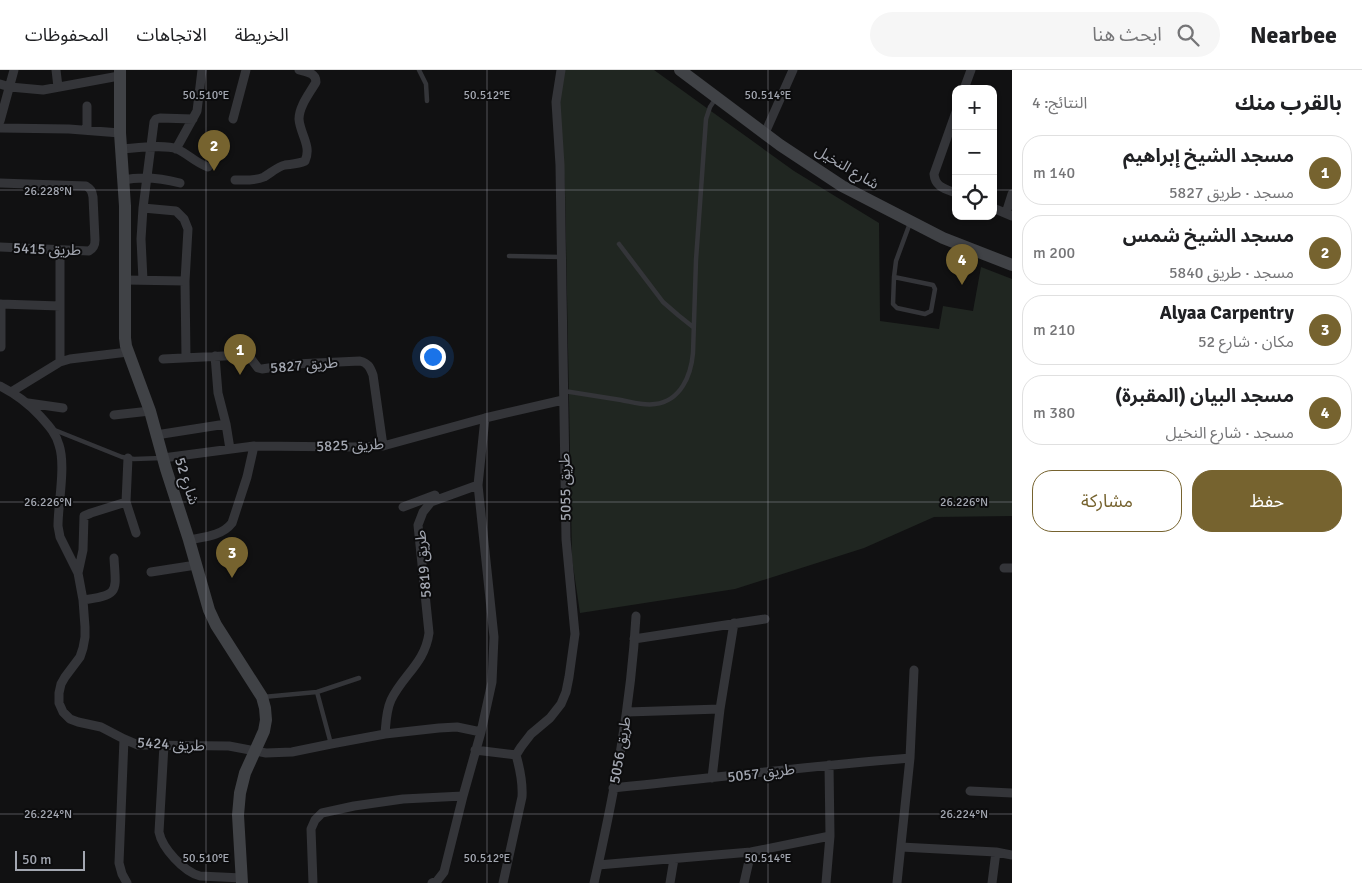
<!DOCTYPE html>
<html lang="ar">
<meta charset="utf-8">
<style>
:root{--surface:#fff;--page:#f6f6f6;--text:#202124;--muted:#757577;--line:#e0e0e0;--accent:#76632f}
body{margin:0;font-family:Signika,"Noto Sans Arabic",sans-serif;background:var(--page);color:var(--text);direction:rtl}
.controls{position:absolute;right:15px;top:15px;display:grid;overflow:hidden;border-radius:10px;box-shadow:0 1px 4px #0004}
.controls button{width:45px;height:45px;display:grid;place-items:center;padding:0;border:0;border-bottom:1px solid var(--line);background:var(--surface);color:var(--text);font:25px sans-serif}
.scale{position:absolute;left:15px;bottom:12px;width:70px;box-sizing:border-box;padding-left:5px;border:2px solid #a3a7b1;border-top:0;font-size:14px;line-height:18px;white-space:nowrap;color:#a3a7b1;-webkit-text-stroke:4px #0c0c0d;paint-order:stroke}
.you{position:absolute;left:432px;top:286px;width:18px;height:18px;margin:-12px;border:4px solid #fff;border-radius:50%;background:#1a73e8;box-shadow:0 0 0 8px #1a73e833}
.badge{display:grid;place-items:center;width:32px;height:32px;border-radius:50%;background:var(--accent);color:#fff;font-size:16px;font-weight:700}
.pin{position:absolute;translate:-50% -41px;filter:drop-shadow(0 1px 2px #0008)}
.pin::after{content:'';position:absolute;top:26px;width:18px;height:15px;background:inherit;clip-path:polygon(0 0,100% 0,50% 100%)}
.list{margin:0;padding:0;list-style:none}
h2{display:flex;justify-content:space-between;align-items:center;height:65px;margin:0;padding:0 20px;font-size:21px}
h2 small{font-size:16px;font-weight:400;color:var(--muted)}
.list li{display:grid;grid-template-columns:32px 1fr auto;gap:15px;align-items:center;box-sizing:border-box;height:70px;margin:0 10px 10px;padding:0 10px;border:1px solid var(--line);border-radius:20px}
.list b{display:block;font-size:19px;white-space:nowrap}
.list p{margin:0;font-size:16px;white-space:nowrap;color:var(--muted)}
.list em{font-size:16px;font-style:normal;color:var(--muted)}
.actions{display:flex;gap:10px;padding:15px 20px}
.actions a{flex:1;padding:11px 0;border:1px solid var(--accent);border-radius:20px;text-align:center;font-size:18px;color:var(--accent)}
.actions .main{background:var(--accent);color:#fff}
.icon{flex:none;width:28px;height:28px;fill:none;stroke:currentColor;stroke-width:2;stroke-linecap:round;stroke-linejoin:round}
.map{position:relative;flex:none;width:1012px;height:813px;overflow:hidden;direction:ltr}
header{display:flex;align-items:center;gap:30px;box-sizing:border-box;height:70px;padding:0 25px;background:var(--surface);border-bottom:1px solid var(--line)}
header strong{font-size:24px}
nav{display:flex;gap:28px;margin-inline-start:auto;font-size:18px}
.search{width:350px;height:45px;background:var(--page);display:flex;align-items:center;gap:12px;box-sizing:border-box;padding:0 18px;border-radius:28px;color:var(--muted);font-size:19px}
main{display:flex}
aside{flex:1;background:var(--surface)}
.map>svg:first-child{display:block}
</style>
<header>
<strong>Nearbee</strong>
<div class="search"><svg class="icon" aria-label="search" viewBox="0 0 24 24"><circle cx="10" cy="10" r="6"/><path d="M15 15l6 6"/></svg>ابحث هنا</div>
<nav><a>الخريطة</a><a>الاتجاهات</a><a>المحفوظات</a></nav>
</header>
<main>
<aside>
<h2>بالقرب منك<small>النتائج: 4</small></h2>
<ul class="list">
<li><span class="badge">1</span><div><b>مسجد الشيخ إبراهيم</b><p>مسجد · طريق 5827</p></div><em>140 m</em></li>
<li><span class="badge">2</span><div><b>مسجد الشيخ شمس</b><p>مسجد · طريق 5840</p></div><em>200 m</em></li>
<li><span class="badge">3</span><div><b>Alyaa Carpentry</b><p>مكان · شارع 52</p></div><em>210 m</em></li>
<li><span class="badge">4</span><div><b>مسجد البيان (المقبرة)</b><p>مسجد · شارع النخيل</p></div><em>380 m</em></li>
</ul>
<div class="actions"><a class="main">حفظ</a><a>مشاركة</a></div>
</aside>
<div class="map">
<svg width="1012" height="813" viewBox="0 0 1012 813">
<rect width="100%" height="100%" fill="#111112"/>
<path fill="#202621" d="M565 0H654L794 101 879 153 880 251 939 259 943 236 973 241 981 197 1012 209V446L934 447 864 478 735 519 580 543 572 489 565 119 559 28Z"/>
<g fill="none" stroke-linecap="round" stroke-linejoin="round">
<path stroke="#343539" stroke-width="4.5" d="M419 0 426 14 427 31
M619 174 663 232 678 245 693 257
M509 186 561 187
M894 207 933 215 935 219 931 241 925 244 897 238 893 234 894 207 896 191 910 153
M564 321C583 324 602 327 621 330 632 332 644 336 655 334 681 331 691 305 693 283L696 190 706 49 710 37 716 28
M52 359 122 387 134 389 162 388
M317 622 331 674
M263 627 317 622 359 608"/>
<path stroke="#343539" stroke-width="9" d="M56 0 58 17
M0 14 10 17 43 20 119 6
M964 19 971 0
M87 36V60
M956 42 934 104C935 117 945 119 956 123
M233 49 246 0
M0 51 14 0
M0 58 69 59 120 63
M765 63 793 0
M121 79C136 78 165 74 177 79 188 84 196 93 208 97
M176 79 197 41 202 0
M123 110C143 106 161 108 180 113
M235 110C245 110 255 111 264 107 271 103 277 97 285 95 292 94 298 94 305 91 312 76 300 64 299 49 299 36 310 23 316 12 316 3 307 2 299 0
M0 113 86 116C91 119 92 121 93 127L95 170C95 175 94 178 89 181L0 177
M143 138 176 141 184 149 188 159 185 211 186 288
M993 138 1012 146
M1006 143 1012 124
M125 210 185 211
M143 210 141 169 143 138 154 52 156 49 160 48 193 49
M0 234 60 236
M1 277V234
M215 286 218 323 226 354 230 379
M163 289 244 285 249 286 258 298 262 299 295 294 360 291C368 293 370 297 373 305L383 376
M60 292V180
M0 316C16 324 28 333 40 346 48 355 56 363 59 375 66 395 58 434 58 456L60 467 78 503 83 530 85 557V567L83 578 80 587 65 607 61 614 59 623V633L63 642 70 649 78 652 101 657 124 669 138 675 229 676 266 683 292 682 331 674 385 664 439 658 457 657 481 662
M11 322 60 292 70 289 128 282
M28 333 63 338
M114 345 150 341
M156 365 226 354
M163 388 254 376 353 377 383 376 485 348 563 330
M126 432 136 463
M403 437 435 425
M189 470C204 467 222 466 232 453L247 407 254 376
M1004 498H1012
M151 502 196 495
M78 503 83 480 84 446 91 443 126 432 128 388
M83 530C120 525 116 522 114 488
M634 569 765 549
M627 642 720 639
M385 664C386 653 386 641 391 630 403 605 425 593 429 563L418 455 423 442 431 432 478 415 485 348
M124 669 119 793 122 804 127 813
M164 675 159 762C162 778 184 802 200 806L242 808
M475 680 516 685
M712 708 720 639 734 553
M613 718C712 708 811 696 910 688
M970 721 1012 723
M901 777 996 782 1012 785
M598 795 751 782 830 766
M313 813 311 759 315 750 322 743 354 736 403 729 463 726
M432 813 437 811 444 802 463 726 481 662 492 612 494 567 478 415
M503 813 522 727C523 712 520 699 516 685L521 677 531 664 550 648 561 634 566 622 569 607 575 564 566 469 560 95 556 32 561 0
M594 813C614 725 631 636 636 546
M670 813 674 789
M744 813 751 782
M826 813 830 766 829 695
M897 813 910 688 914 600
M992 813 996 782"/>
<path stroke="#404246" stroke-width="12" d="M120 0V63L125 136V268L126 276 150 341 166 399 189 470 209 540 216 555 262 627 265 638 266 650 264 661 245 703 240 723 238 745 242 813
M680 0 780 75 842 116 943 168 1012 195"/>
</g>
<path fill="none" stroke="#a3a7b1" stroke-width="1" stroke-opacity="0.45" d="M206 0V813M487 0V813M768 0V813M0 120H956M993 120H1012M0 432H1012M0 744H1012"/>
<g text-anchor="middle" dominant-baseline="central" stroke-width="4" stroke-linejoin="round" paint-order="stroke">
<g font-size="15" fill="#a3a7b1" stroke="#0c0c0d">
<text transform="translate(847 97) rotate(31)">شارع النخيل</text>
<text transform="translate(47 179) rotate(2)">طريق 5415</text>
<text transform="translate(304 295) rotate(-5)">طريق 5827</text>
<text transform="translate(350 375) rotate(-2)">طريق 5825</text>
<text transform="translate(187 411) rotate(72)">شارع 52</text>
<text transform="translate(565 417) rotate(-91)">طريق 5055</text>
<text transform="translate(423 494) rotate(-95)">طريق 5819</text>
<text transform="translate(171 674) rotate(3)">طريق 5424</text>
<text transform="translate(620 680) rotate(-80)">طريق 5056</text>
<text transform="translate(761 703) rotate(-7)">طريق 5057</text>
</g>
</g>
<g font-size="12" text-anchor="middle" fill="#a3a7b1" stroke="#0c0c0d" stroke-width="4" stroke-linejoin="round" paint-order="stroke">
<text x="206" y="29">50.510°E</text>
<text x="487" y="29">50.512°E</text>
<text x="768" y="29">50.514°E</text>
<text x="48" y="125">26.228°N</text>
<text x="48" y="436">26.226°N</text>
<text x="964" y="436">26.226°N</text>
<text x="48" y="748">26.224°N</text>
<text x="964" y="748">26.224°N</text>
<text x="206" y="792">50.510°E</text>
<text x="487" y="792">50.512°E</text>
<text x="768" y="792">50.514°E</text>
</g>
</svg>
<div class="controls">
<button>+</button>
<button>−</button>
<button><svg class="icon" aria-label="locate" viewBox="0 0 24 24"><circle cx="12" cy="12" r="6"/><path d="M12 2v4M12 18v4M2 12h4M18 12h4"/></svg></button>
</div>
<div class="scale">50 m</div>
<div class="you"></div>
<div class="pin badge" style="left:240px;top:305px">1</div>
<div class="pin badge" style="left:214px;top:101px">2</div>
<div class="pin badge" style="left:232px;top:508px">3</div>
<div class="pin badge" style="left:962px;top:215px">4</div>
</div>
</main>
